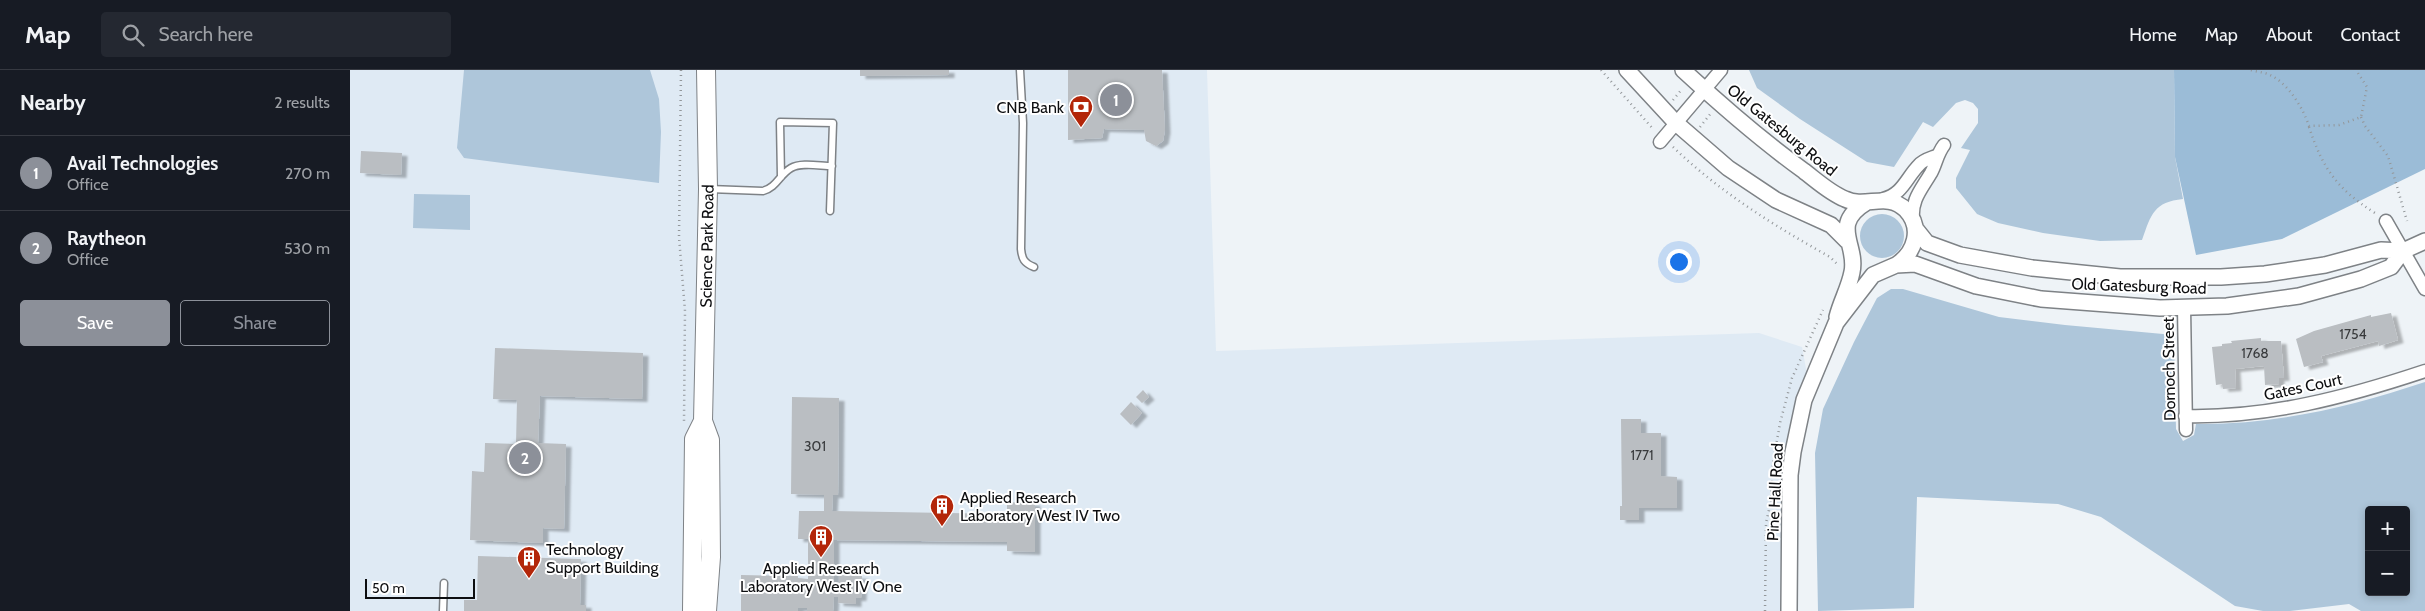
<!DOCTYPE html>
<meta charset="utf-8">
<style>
:root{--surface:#171b24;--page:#242831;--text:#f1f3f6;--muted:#9ea1a6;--line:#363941;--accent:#8c9099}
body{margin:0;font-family:Cabin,sans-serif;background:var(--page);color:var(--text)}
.controls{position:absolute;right:15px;bottom:15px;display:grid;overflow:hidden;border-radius:5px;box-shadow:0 2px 8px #0003}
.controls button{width:45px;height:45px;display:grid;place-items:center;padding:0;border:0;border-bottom:1px solid var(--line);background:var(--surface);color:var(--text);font:25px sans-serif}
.scale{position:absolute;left:15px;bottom:12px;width:110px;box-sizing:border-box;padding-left:5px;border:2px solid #0d0e10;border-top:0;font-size:14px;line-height:18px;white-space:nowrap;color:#0d0e10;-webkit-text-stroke:4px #fff;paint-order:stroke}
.you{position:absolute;left:1328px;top:191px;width:18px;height:18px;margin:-12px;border:4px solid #fff;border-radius:50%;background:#1a73e8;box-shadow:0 0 0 8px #1a73e833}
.badge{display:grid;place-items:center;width:32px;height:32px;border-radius:50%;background:var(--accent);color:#fff;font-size:16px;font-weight:700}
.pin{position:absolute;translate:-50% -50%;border:2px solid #fff;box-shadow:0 1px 5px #0006}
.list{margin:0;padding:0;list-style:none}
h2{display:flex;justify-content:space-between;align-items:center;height:65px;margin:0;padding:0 20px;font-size:21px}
h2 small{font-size:16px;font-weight:400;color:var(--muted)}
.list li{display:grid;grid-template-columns:32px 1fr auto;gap:15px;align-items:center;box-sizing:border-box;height:75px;padding:0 20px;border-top:1px solid var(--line)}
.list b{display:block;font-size:19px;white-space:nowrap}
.list p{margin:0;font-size:16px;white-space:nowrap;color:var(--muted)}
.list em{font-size:16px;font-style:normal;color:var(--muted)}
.actions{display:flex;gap:10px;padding:15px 20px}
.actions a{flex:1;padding:11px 0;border:1px solid var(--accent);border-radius:5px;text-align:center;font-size:18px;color:var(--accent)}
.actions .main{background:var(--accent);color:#fff}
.icon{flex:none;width:28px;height:28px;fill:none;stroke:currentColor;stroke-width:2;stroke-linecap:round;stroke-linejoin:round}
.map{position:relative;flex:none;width:2075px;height:541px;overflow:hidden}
header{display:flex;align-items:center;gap:30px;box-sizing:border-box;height:70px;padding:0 25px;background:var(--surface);border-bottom:1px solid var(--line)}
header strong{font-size:24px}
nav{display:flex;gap:28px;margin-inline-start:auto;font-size:18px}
.search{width:350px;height:45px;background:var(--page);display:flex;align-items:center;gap:12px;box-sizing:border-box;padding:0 18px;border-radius:5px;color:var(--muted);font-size:19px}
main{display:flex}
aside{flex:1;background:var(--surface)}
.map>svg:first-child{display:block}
</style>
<header>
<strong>Map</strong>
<div class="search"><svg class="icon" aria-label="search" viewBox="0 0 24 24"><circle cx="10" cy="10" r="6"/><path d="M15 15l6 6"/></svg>Search here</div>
<nav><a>Home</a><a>Map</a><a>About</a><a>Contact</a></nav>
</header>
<main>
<aside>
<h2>Nearby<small>2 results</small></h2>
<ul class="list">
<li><span class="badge">1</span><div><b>Avail Technologies</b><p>Office</p></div><em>270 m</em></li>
<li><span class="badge">2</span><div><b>Raytheon</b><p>Office</p></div><em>530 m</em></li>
</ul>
<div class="actions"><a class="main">Save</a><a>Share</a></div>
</aside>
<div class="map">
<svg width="2075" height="541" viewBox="0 0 2075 541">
<defs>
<filter id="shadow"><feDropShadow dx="5.5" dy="3" stdDeviation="1" flood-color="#0004"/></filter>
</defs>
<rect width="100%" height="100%" fill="#eef3f7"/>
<path fill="#dfeaf4" d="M0 0H857L866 281 1409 263 1452 277 1459 315 1447 359 1439 541H0Z"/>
<path fill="#aec6da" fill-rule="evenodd" d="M114 0H300L309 29 311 62 309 113 114 88 107 78Z
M1399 0H1824L1825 87 1833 129C1804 132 1801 144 1792 170L1750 171 1693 163 1648 153 1627 144 1606 118V108L1620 80 1611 78 1628 53V39L1623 33 1615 30 1606 33 1583 57 1573 52 1544 97 1517 92 1450 49 1407 18Z
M64 124 120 125V160L63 158Z
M1510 166a22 22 0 1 1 44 0a22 22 0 1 1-44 0Z
M1541 219H1553L1649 247 1715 255 1824 265 1826 359 1833 371 1844 365 1846 354C1925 355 2000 337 2075 312V541H2011L1999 534 1940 541H1913L1885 536 1751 447 1708 434 1567 427 1564 538 1468 541 1465 383 1473 339 1504 272 1527 228ZM2019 440H2056V522H2019Z"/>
<path fill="#9bbcd7" d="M1824 0H2075V99L1932 169 1846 185 1825 87Z"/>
<path fill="#babec2" filter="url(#shadow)" d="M510 0H599V5L510 6Z
M718 0H812L815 60 813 71 806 76 796 71 794 60 754 59 752 68 718 70Z
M11 81 52 83 51 105 10 103Z
M2041 243 2048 270 2029 276 2028 271 1971 286 1973 292 1954 297 1946 269 1964 261 2021 245V247Z
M1911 268V271H1931L1934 308H1929V314L1915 315 1914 296 1885 299 1886 318 1873 319 1872 314 1866 315 1862 277 1872 276V274L1882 273 1881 271Z
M145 278 293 283 292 329 190 326 188 373 216 374 214 459 193 458V473L120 470 122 401 134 402 135 373 166 374 167 330 143 329Z
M793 320 799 327 792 333 786 327Z
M442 327 489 328 488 425H483L482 441 657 444V432L685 433V482L657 481V472L484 470V517H489V505L512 506 511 528H506V534L488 533V527H484L483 541H457V538H448V541H391V505L448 506V508L458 509V469H448L449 441H474V425L441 424Z
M781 332 792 343 781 355 770 344Z
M1271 349H1291V363H1311V406L1327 407V438H1289V450H1270V436H1272Z
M128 486 231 489 230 535H236V541H114V530H127Z"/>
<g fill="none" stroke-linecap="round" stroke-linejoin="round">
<g stroke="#7e8286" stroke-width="9">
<path id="service" d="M670 0 673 53 671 179C672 189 674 193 684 197
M431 107 430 52 483 53 480 141
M359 119 413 121C427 117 429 105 441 98 451 92 470 96 482 96
M93 541 94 513"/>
</g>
<g stroke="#7e8286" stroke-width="15">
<path id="minor" d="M1310 72 1371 0
M1533 129C1553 124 1556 108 1569 95 1573 90 1581 88 1586 86
M1563 150C1561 130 1571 120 1581 103 1586 94 1587 84 1594 75
M2036 151 2075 219
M1834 237 1836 360
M1835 346C1918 348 1997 327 2075 301"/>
</g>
<g stroke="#7e8286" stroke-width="18">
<path id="tertiary" d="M1277 0 1326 53 1378 98 1426 130 1481 155 1497 171
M1333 0C1372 36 1411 70 1454 101 1467 111 1480 123 1495 129 1516 139 1537 121 1556 140 1573 158 1565 183 1546 195
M1565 158 1577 173 1610 185 1682 198 1770 207H1871L1915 204 1975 195 2031 180 2053 181
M1487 247C1491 231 1499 218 1502 202 1508 174 1479 155 1517 132
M1439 541 1440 405 1443 382 1454 330 1486 253 1523 205 1546 195 1565 194 1626 216 1691 229 1810 238 1877 236 1949 226 2011 209 2041 197 2053 181 2075 171"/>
</g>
<g stroke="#7e8286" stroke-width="20">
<path id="secondary" d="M356 0 358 119 353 351 360 370 361 487 357 541
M342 541 344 369 353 351"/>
</g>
<path stroke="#93979a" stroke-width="2.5" stroke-dasharray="1 4" stroke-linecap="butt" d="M331 0 329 167 335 241 334 352
M1251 0 1304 60
M1901 0C1907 2 1914 2 1920 5 1938 13 1953 38 1959 56L1989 55 2011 47 2017 17 2006 0
M1323 30 1332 19
M2011 47 2015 56 2038 86 2057 151
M1350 57 1361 43
M1959 57C1973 99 1987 119 2025 143
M1323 77C1370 122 1423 155 1480 187L1487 194
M1415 541 1416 453 1421 431 1423 393 1430 353 1442 308 1473 240"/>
<use href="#service" stroke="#fff" stroke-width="6"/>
<use href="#minor" stroke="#fff" stroke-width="12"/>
<use href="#tertiary" stroke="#fff" stroke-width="15"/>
<use href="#secondary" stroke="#fff" stroke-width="18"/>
</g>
<defs>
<g id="bank-pin" transform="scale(1.25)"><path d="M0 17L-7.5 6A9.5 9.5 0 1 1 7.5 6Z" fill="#b32609" stroke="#fff"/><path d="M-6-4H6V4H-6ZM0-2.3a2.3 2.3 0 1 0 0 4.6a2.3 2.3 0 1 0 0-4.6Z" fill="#fff"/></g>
<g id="building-pin" transform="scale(1.25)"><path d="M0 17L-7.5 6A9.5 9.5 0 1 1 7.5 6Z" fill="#b32609" stroke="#fff"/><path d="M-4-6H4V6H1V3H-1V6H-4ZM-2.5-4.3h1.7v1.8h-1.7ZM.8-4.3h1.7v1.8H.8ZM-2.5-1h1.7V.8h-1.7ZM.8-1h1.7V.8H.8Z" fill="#fff"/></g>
</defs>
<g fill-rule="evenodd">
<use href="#bank-pin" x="731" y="37"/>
<use href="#building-pin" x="592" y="436"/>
<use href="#building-pin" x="471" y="467"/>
<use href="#building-pin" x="179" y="488"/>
</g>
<g text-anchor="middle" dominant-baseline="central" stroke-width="4" stroke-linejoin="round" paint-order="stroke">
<g font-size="14" fill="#383a3c">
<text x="2003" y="264">1754</text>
<text x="1905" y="283">1768</text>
<text x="465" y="376">301</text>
<text x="1292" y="385">1771</text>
</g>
<g font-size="16" fill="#0d0e10" stroke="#fff" text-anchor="start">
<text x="714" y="37" text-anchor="end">CNB Bank</text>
<text x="610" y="427">Applied Research<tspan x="610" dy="18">Laboratory West IV Two</tspan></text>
<text x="196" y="479">Technology<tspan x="196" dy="18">Support Building</tspan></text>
<text x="471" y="498" text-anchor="middle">Applied Research<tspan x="471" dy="18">Laboratory West IV One</tspan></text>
</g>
<g font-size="16" fill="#0d0e10" stroke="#fff">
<text transform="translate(1432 60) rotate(39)">Old Gatesburg Road</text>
<text transform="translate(357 176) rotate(-89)">Science Park Road</text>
<text transform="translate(1789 216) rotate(2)">Old Gatesburg Road</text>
<text transform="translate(1819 299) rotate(-91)">Dornoch Street</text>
<text transform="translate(1953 317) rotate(-12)">Gates Court</text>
<text transform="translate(1425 422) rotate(-87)">Pine Hall Road</text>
</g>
</g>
</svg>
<div class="controls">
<button>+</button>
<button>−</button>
</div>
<div class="scale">50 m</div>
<div class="you"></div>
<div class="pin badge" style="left:766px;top:30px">1</div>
<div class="pin badge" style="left:175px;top:388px">2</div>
</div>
</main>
